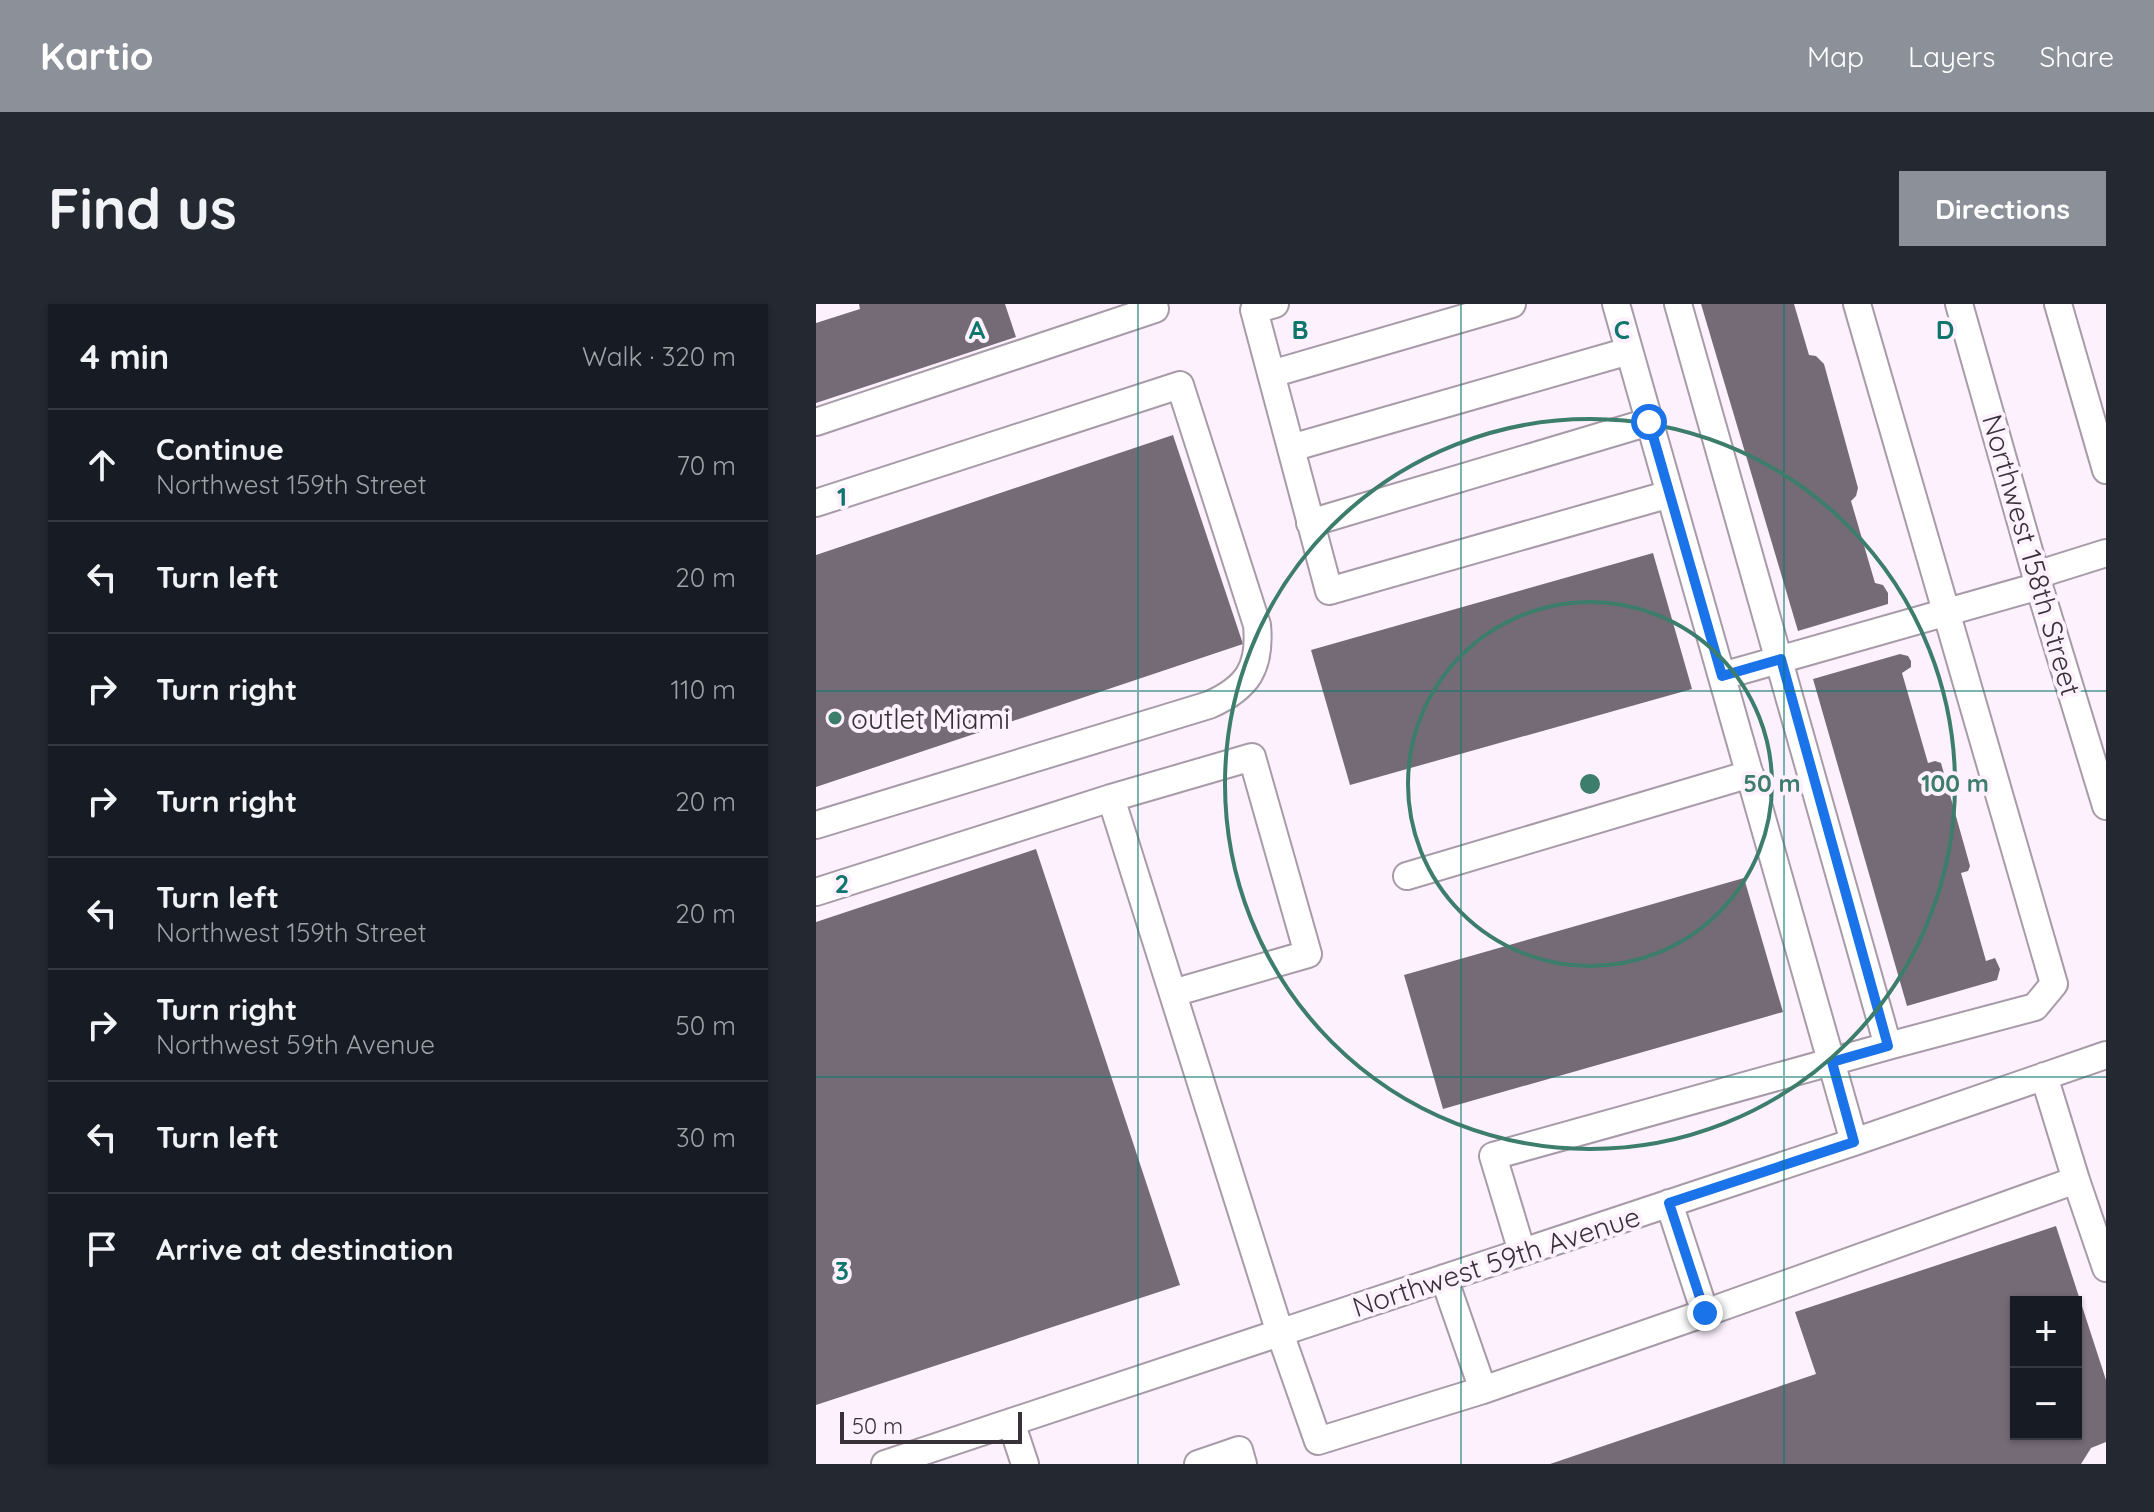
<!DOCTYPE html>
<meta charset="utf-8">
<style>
:root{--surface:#171b24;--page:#242831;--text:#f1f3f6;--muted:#9ea1a6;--line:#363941;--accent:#8c9099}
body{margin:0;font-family:Quicksand,sans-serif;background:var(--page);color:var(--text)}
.controls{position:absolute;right:24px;bottom:24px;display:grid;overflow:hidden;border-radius:0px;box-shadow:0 2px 6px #0004}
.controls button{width:72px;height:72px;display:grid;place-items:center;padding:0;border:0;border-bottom:2px solid var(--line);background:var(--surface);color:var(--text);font:40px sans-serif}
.scale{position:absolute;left:24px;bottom:20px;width:182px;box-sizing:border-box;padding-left:8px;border:4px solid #373237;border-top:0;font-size:22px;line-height:28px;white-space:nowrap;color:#373237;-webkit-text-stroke:6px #fdf1fe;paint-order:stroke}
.stop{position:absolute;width:24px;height:24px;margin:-18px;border:6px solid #1a73e8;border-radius:50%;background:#fff}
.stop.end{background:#1a73e8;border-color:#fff;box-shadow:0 2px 8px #0008}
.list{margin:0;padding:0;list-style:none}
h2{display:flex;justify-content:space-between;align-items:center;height:104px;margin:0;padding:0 32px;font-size:34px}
h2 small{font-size:26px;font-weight:400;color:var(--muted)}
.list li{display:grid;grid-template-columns:52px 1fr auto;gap:24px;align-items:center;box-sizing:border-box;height:112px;padding:0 32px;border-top:2px solid var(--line)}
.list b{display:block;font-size:30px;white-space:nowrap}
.list p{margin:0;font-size:26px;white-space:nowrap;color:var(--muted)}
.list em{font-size:26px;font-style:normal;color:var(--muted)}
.icon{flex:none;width:44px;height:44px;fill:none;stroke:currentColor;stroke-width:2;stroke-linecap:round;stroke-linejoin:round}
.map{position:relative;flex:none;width:1290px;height:1160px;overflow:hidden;border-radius:0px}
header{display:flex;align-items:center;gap:48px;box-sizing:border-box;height:112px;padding:0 40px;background:var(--accent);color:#fff}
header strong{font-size:38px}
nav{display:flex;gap:44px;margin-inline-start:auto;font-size:28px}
.intro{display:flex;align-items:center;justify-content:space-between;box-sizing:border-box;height:192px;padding:0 48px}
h1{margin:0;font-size:56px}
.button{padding:20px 36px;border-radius:0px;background:var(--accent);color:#fff;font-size:28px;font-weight:700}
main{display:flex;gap:48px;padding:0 48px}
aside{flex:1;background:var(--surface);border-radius:0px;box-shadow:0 2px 6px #0004}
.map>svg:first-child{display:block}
</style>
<header>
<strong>Kartio</strong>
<nav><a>Map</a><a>Layers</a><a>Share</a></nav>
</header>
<div class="intro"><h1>Find us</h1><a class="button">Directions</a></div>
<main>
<aside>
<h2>4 min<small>Walk · 320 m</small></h2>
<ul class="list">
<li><svg class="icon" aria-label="ahead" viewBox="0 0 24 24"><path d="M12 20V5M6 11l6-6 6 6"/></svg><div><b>Continue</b><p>Northwest 159th Street</p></div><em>70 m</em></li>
<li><svg class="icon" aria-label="left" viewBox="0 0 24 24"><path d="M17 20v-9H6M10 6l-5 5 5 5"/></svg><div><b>Turn left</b></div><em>20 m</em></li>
<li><svg class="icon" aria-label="right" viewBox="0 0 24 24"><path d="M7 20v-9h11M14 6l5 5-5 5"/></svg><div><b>Turn right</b></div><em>110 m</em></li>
<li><svg class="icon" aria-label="right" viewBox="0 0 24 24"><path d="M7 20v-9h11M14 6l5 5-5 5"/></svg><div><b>Turn right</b></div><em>20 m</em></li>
<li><svg class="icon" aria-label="left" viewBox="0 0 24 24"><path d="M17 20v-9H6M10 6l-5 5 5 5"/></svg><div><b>Turn left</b><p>Northwest 159th Street</p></div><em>20 m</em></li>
<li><svg class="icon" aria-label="right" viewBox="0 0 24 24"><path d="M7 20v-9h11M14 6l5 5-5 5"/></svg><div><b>Turn right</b><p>Northwest 59th Avenue</p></div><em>50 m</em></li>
<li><svg class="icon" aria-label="left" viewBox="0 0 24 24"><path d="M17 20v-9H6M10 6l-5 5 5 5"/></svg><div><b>Turn left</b></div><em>30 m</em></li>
<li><svg class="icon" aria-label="arrive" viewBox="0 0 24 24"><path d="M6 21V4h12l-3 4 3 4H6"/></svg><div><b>Arrive at destination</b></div></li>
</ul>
</aside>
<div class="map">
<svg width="1290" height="1160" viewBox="0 0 1290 1160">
<rect width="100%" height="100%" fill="#fdf1fe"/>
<path fill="#756b77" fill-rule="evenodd" d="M43 0H189L200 33 0 99V19L44 5Z
M885 0H978L993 51 1000 52 1008 60 1042 184 1040 192 1035 197 1059 279 1067 281 1072 289V300L982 327Z
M357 131 427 340 0 483V251Z
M837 249 876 385 534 481 495 346Z
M1084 350 1092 352 1095 357V363L1086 369 1112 459 1119 457 1125 459 1154 562 1152 567 1145 569 1170 657 1179 654 1184 665 1181 676 1091 702 997 375Z
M220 545 364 981 0 1101V618Z
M928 574 967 708 627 805 588 671Z
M1240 922 1290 1076V1138L1275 1144 1265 1160H734L1000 1070 979 1008ZM1200 998H1260V1130H1200Z"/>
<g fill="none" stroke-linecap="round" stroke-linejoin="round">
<g stroke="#a79ba8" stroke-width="30">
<path id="minor" d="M459 0 438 6 513 287 854 190
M800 0 1038 838
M1041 0 1238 680 1219 703 1072 742
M1143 0 1223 282 1290 502
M1242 0 1290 166
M455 70 696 0
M0 118 339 5 338 0
M475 144 813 47
M0 199 364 81 441 321C445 363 432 384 393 401L0 521
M494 219 833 118
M1220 271 1290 249
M906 372 1223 282
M295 494 436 453 492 650 357 689
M591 572 934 470
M0 588 295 494 464 1029 502 1137 667 1086 889 1009 853 899
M1260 876 1290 964
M706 948 677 852 1072 742 862 0
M628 974 667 1086
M889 1009 1260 876 1228 772
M195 1118 209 1160
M69 1160 1038 838 1290 751
M382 1160 423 1146 427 1160"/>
</g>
<use href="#minor" stroke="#fff" stroke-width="26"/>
</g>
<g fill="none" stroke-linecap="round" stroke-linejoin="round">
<path stroke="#1a73e8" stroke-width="10" d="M833 118 906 372 965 355 1072 742 1016 758 1038 838 853 899 889 1009"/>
</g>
<path fill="none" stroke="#0f766e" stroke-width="2" stroke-opacity="0.55" d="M322 0V1160M645 0V1160M968 0V1160M0 387H1290M0 773H1290"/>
<g fill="none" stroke="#3d7d6b" stroke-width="4">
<circle cx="774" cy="480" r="182"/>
<circle cx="774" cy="480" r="365"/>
</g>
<circle fill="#3d7d6b" stroke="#fdf1fe" stroke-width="3" cx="19" cy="414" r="8"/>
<g text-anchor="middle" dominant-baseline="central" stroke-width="8" stroke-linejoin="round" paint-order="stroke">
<g font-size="28" fill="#373237" stroke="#fdf1fe">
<text transform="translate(1216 251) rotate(74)">Northwest 158th Street</text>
<text transform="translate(680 957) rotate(-18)">Northwest 59th Avenue</text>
</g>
<g font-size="28" fill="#373237" stroke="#fdf1fe" text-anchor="start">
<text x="35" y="414">outlet Miami</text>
</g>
</g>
<g font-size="26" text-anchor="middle" font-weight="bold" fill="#0f766e" stroke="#fdf1fe" stroke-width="8" stroke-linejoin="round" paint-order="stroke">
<text x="161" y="35">A</text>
<text x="484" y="35">B</text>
<text x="806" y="35">C</text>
<text x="1129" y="35">D</text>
<text x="26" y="202">1</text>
<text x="26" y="589">2</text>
<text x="26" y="976">3</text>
</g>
<circle cx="774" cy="480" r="12" fill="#3d7d6b" stroke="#fdf1fe" stroke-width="4"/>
<g font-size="24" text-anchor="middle" font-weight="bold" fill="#3d7d6b" stroke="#fdf1fe" stroke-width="8" stroke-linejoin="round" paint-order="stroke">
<text x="956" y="488">50 m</text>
<text x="1139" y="488">100 m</text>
</g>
</svg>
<div class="controls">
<button>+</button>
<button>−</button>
</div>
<div class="scale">50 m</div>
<div class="stop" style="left:833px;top:118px"></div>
<div class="stop end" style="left:889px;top:1009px"></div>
</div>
</main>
